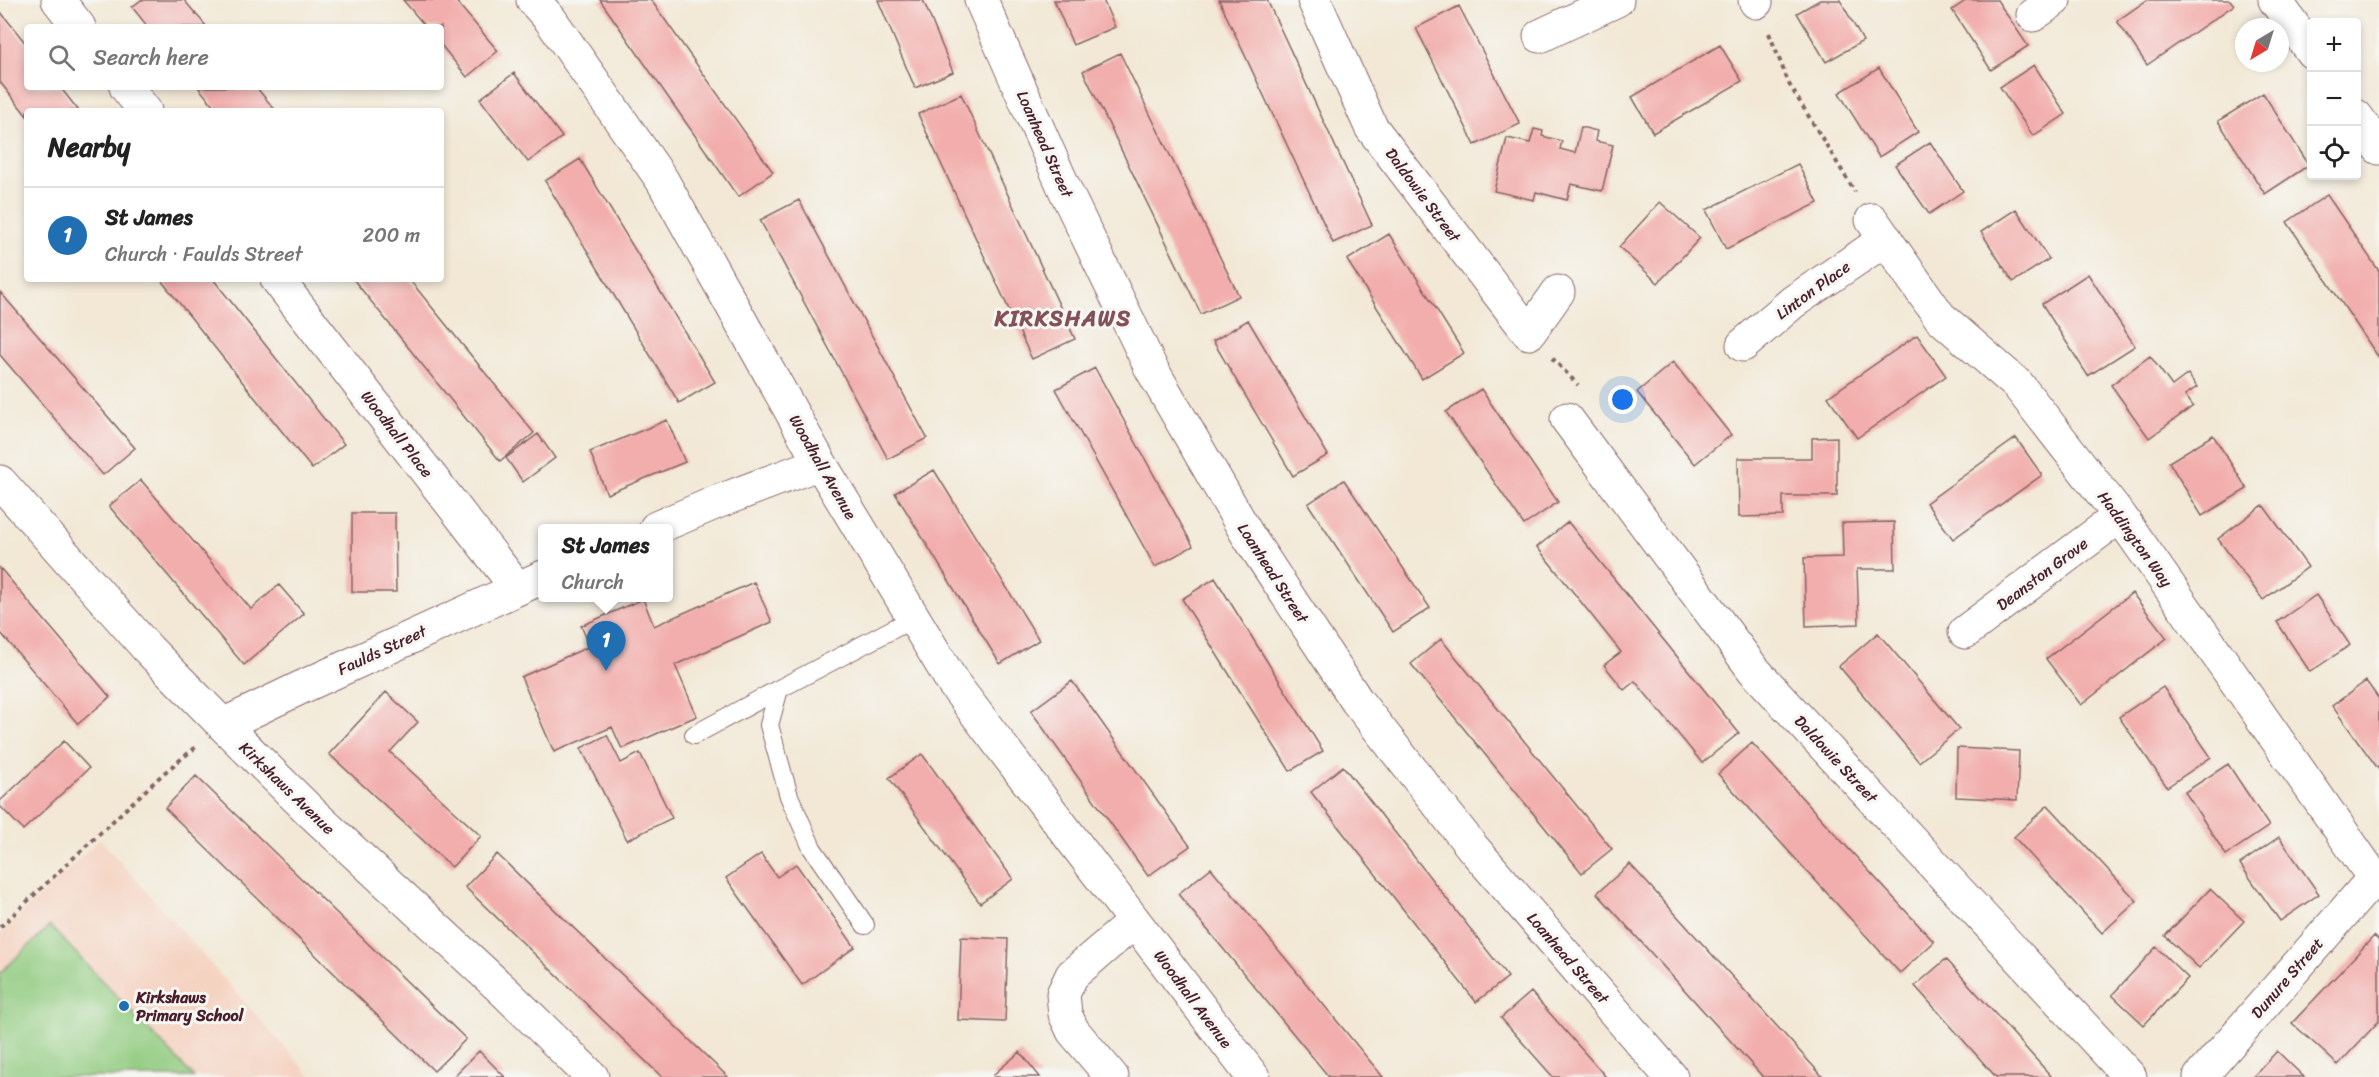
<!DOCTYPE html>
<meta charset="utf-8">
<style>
:root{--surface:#fff;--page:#f2f2f2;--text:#222;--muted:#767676;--line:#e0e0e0;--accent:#1f6fb2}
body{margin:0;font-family:Sriracha,sans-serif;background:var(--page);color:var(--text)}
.controls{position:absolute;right:18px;top:18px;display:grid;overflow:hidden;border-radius:6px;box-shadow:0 3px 9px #0003}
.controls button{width:54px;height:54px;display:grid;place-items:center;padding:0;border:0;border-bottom:2px solid var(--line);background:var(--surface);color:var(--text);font:30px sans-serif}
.compass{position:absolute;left:2235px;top:18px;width:54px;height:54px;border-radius:50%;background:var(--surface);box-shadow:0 3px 9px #0003;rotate:218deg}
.you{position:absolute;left:1623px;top:400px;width:21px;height:21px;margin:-15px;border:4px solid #fff;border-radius:50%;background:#1a73e8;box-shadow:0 0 0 9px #1a73e833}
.badge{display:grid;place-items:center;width:39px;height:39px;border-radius:50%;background:var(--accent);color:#fff;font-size:20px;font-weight:700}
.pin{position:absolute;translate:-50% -50px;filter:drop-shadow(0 2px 3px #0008)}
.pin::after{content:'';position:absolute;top:32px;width:21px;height:18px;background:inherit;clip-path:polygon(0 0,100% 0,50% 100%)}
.popup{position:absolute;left:538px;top:524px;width:135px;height:78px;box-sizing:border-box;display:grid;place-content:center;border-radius:6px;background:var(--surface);filter:drop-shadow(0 2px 4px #0005);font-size:20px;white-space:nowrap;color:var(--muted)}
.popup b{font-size:22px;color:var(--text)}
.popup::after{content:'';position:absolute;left:50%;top:100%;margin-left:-12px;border:12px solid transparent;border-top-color:var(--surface)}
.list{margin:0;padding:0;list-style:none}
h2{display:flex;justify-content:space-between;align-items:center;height:78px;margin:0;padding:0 24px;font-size:26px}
h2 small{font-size:20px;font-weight:400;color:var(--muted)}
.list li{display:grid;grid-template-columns:39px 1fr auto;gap:18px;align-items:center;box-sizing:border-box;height:96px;padding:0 24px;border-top:2px solid var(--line)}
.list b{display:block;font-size:22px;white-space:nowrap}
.list p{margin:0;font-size:20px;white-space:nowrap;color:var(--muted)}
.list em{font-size:20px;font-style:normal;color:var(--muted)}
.icon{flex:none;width:33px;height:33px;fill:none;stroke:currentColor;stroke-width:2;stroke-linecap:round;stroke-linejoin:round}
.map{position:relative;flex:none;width:2379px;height:1077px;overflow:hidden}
.search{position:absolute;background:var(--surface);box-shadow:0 3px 9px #0003;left:24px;top:24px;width:420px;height:66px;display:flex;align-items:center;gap:15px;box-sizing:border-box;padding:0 21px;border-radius:6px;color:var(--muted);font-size:22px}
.panel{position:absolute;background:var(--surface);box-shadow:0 3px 9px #0003;left:24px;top:108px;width:420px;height:174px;border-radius:6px}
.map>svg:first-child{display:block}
</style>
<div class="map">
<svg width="2379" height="1077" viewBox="0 0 2379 1077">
<rect width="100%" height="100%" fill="#f6f6f2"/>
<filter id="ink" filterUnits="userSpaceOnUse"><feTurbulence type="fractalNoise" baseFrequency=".0167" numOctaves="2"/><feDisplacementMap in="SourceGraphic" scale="12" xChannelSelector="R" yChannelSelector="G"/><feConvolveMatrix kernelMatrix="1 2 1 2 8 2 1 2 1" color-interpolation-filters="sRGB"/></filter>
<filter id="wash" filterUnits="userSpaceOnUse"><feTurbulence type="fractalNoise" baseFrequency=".008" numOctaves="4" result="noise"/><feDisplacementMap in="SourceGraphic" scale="24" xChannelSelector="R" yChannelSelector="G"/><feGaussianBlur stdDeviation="1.35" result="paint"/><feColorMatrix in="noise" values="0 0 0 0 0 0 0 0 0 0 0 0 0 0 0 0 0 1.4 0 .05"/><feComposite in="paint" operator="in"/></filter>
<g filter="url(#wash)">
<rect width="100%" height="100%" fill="#f2e8d5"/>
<path fill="#f5d3c1" d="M100 839 311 1077H0V934Z"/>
<path fill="#90cb7f" stroke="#6d7555" stroke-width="1.5" d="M50 926 194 1077H0V973Z"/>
<g id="blocks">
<path fill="#f2aeac" d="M141 0H184L207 27H148L132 7Z
M403 0H455L498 51 467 77 441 45V27H426Z
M600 0H651L773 172 738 197Z
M878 0H923L953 72 915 88Z
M1054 0H1103L1115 27 1073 45Z
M1219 0H1267L1372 225 1333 243Z
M1820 0H1840L1863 41 1826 62 1797 13Z
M1967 0H1997L2028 46 1991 70 1952 10Z
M2147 0H2230L2234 5 2147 65 2117 21Z
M1459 6 1520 124 1475 145 1416 28Z
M0 11 27 45V87H60L79 111H27V116L0 82Z
M1720 45 1742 81 1653 133 1632 97Z
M1120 53 1239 296 1201 314 1083 71Z
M2034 65 2066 114 2033 136 2000 87Z
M1879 68 1918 132 1879 157 1839 93Z
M514 73 562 137 528 162 480 99Z
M198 87H256L276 111H218Z
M2263 93 2309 165 2265 194 2218 121Z
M961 94 1075 339 1032 359 918 114Z
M1581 127 1597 131 1595 141 1613 145 1602 191 1571 184 1567 200 1536 192 1534 200 1494 191 1507 138 1530 143 1534 129 1543 131 1542 136 1562 141 1560 149 1575 153Z
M1930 142 1963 191 1929 214 1895 165Z
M580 159 715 382 679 403 545 181Z
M1798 164 1818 203 1726 249 1706 210Z
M2327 195 2379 271V358L2287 222Z
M799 200 927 438 888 459 760 220Z
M1660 202 1700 238 1658 283 1619 247Z
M2016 209 2049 259 2013 282 1981 232Z
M1389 234 1464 353 1422 379 1347 260Z
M2088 274 2135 346 2088 376 2042 304Z
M160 279H213L344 444 312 469Z
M353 279H409L534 433 500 461Z
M0 292 135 448 103 475 0 355Z
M1248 320 1328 455 1293 476 1213 341Z
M1917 335 1946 376 1857 438 1828 397Z
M2150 356 2172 386 2188 374 2197 387 2185 395 2193 406 2149 438 2111 385Z
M1673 362 1731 435 1695 464 1637 392Z
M1095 368 1193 546 1155 567 1056 389Z
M1481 389 1558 502 1524 525 1446 412Z
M667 420 685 462 607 494 590 452Z
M538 434 555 458 523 482 506 458Z
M2213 435 2247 489 2202 516 2169 462Z
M1837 437V496H1783V516L1739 517 1738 458H1812V438Z
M2016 438 2042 475 1953 539 1926 503Z
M934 470 1039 640 1000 664 895 493Z
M141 480 251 609 279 585 304 614 244 665 109 506Z
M1344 480 1430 608 1393 632 1308 504Z
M2263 505 2308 567 2263 600 2218 539Z
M352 513H395L396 592H352Z
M1568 522 1739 733 1702 763 1635 681 1624 690 1604 665 1621 652 1537 547Z
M1894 522 1895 569H1857L1859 624 1806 626 1804 558 1843 557 1842 523Z
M0 568 110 697 78 724 0 632Z
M1215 578 1323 751 1290 771 1182 599Z
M754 582 772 622 675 665 697 716 622 749 612 727 554 752 521 677 590 646 581 626 643 599 654 626Z
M2132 593 2167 638 2081 705 2046 659Z
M2316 595 2350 645 2310 672 2277 622Z
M1878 633 1959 729 1919 762 1839 666Z
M1441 639 1612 849 1582 873 1411 664Z
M1072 681 1190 846 1148 876 1031 711Z
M2366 681 2379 699V770L2332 706Z
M2163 687 2211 757 2167 787 2119 717Z
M386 692 418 722 390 752 481 836 452 867 329 754Z
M607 735 621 763 640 753 672 818 627 840 581 748Z
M64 741 89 768 23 830 0 806V801Z
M1752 743 1934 942 1900 973 1718 774Z
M1957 748 2019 751 2017 800 1956 797Z
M922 754 1013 879 980 903 889 778Z
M2228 764 2269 826 2226 855 2185 792Z
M1343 766 1508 977 1476 1002 1311 792Z
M196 776 466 1039 434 1071 165 808Z
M2048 805 2137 901 2102 933 2014 837Z
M2279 837 2319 894 2280 921 2240 864Z
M497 854 728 1077H662L465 887Z
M761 854 777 877 796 864 855 947 802 985 726 878Z
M1630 864 1823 1077H1763L1597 893Z
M1211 868 1383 1077H1329L1178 894Z
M2210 889 2244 921 2199 968 2165 936Z
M2374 936 2379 941V1021L2338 1065 2292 1023Z
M961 937 1008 939 1005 1022 958 1020Z
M2156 947 2188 978 2144 1025 2112 995Z
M1946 959 2051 1076 2050 1077H1996L1915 986Z
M1531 992 1606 1077H1553L1501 1018Z
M479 1051 505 1077H453Z
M2277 1051 2304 1077H2253Z
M1020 1052 1040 1077H994L993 1075Z"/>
</g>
</g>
<g filter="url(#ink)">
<use href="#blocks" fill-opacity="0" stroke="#856566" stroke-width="1.5"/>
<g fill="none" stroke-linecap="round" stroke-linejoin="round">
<g stroke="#856566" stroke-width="20">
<path id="service" d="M694 735 779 689
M865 925 812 848 789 796 769 725 779 689 914 618"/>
</g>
<g stroke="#856566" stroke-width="35">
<path id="minor" d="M58 0 79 27
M533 0 550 19 662 180 820 463 953 683 1253 1077
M981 0 1066 192 1151 368 1247 534 1357 701 1473 848 1671 1077
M1314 0 1371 127 1529 333 1558 292
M1755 0 1756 2
M2033 15 2054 0
M1540 36 1617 0
M126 87 145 111
M1872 220 1940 317 2018 385 2120 516 2379 885
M277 279 517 588
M1743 345 1793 302 1886 239
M1567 419 1753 669 2130 1077
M0 482 148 649 223 725 312 813 506 993 592 1077
M656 528 717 502 820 463
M1965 632 2120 516
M223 725 302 687 543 577
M1112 1077 1073 1031 1065 1014 1063 994 1072 975 1134 922
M2200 1077 2374 878"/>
</g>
<g stroke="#856566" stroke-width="35">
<path id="tertiary" d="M2275 0 2312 52
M2356 116 2379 148"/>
</g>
<path stroke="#856566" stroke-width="4" stroke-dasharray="4.5 4.5" stroke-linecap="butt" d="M1769 33 1789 84 1855 192
M1552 358 1578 385
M0 927 164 773 196 747"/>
<use href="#service" stroke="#fff" stroke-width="18"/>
<use href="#minor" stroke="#fff" stroke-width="33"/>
<use href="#tertiary" stroke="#fff" stroke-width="33"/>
</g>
</g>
<circle fill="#1f6fb2" stroke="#f6f6f2" stroke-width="2" cx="124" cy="1006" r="6"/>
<g text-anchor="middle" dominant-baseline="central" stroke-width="6" stroke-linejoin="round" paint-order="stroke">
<g font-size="16" fill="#4a1f2b" stroke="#f6f6f2">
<text transform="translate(1045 144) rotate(66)">Loanhead Street</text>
<text transform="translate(1423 195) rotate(53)">Daldowie Street</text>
<text transform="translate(1813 290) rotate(-36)">Linton Place</text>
<text transform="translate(397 434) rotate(52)">Woodhall Place</text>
<text transform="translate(823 467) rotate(60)">Woodhall Avenue</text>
<text transform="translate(2135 539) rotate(54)">Haddington Way</text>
<text transform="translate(1273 573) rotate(57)">Loanhead Street</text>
<text transform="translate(2042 574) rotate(-37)">Deanston Grove</text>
<text transform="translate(382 650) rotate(-25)">Faulds Street</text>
<text transform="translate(1836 759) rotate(47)">Daldowie Street</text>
<text transform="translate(287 788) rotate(44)">Kirkshaws Avenue</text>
<text transform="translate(1568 958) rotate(49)">Loanhead Street</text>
<text transform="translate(2287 978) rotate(-49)">Dunure Street</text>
<text transform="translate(1193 999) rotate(53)">Woodhall Avenue</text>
</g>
<g font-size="16" font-weight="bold" fill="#4a1f2b" stroke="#f6f6f2" text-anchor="start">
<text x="136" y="997">Kirkshaws<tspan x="136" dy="18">Primary School</tspan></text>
</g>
<g font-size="22" font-weight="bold" letter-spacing="1.5" fill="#855158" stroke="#f6f6f2">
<text x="1063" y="318">KIRKSHAWS</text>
</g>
</g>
</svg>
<div class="controls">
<button>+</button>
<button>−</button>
<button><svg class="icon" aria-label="locate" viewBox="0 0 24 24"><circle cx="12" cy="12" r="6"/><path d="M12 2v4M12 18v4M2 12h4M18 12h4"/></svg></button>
</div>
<svg class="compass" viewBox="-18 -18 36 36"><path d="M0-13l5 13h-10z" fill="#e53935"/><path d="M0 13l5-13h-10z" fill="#767676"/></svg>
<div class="you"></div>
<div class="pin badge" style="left:606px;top:671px">1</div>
<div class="popup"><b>St James</b>Church</div>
<div class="search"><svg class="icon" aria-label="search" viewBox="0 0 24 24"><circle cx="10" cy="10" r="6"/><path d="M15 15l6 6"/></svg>Search here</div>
<section class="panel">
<h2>Nearby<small></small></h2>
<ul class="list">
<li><span class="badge">1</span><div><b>St James</b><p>Church · Faulds Street</p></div><em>200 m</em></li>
</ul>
</section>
</div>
